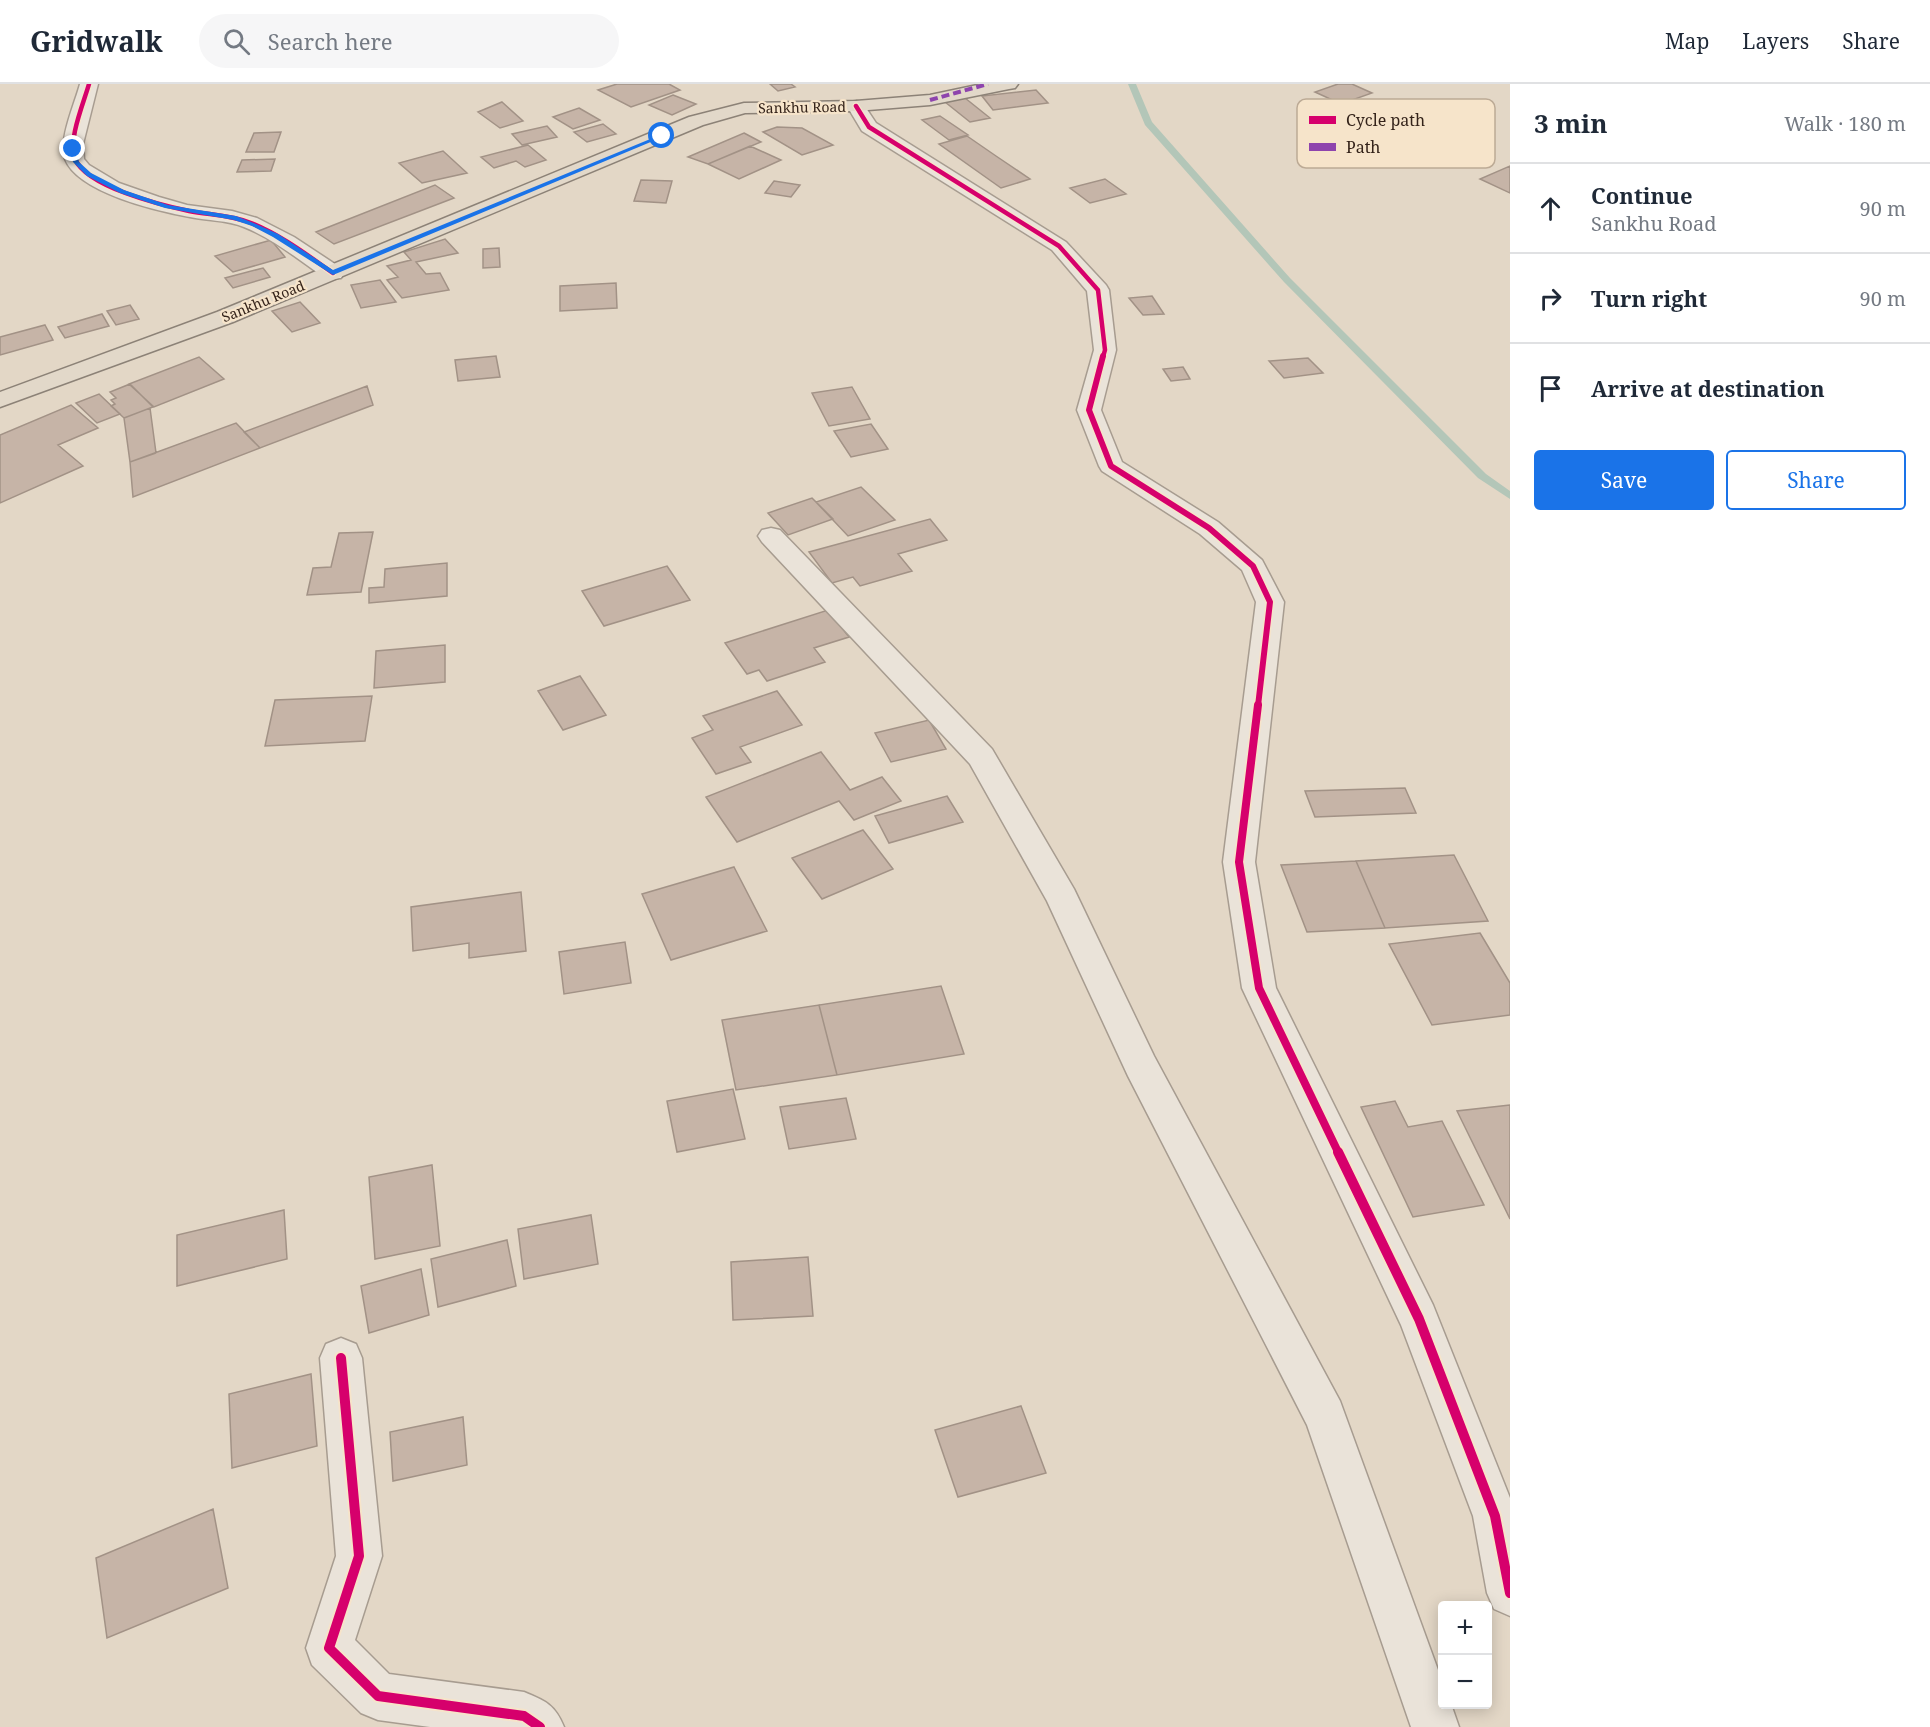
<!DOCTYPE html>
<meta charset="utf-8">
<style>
:root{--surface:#fff;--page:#f6f6f7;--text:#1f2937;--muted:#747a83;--line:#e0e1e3;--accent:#1a73e8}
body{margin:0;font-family:"Noto Serif",serif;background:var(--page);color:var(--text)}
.controls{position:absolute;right:18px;bottom:18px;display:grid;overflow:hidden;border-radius:6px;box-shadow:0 3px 15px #0003}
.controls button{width:54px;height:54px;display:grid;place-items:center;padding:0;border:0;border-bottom:2px solid var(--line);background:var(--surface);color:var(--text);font:30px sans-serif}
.stop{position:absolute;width:18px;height:18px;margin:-14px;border:4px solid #1a73e8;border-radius:50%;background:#fff}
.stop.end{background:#1a73e8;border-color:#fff;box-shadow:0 2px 6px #0008}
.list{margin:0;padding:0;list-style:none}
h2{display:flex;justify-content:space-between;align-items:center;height:78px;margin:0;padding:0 24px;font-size:26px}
h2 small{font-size:20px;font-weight:400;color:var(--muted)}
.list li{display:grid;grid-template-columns:39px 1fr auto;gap:18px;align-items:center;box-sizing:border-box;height:90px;padding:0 24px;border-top:2px solid var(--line)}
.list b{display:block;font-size:22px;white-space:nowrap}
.list p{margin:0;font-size:20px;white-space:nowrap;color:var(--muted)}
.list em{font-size:20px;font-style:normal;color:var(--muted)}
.actions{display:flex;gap:12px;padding:18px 24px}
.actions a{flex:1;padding:14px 0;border:2px solid var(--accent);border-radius:6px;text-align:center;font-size:21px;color:var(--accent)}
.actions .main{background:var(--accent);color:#fff}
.icon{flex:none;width:33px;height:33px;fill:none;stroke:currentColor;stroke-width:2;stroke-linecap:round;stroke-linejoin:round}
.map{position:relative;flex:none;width:1510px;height:1643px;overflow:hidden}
header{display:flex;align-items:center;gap:36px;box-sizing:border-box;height:84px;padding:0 30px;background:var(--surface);border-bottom:2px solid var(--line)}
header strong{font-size:28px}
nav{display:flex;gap:33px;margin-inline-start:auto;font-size:21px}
.search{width:420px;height:54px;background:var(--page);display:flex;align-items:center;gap:15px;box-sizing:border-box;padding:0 21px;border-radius:33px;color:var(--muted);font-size:22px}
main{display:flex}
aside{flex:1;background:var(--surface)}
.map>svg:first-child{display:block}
</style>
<header>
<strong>Gridwalk</strong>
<div class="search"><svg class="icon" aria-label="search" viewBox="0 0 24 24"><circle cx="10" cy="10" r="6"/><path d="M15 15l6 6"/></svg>Search here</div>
<nav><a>Map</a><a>Layers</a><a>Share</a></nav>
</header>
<main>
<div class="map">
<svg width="1510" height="1643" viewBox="0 0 1510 1643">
<rect width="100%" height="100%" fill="#e3d7c6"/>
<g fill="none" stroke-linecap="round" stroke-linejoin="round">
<path fill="#b3c6b8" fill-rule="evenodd" d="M1128 0H1136L1152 38 1290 194 1486 390 1510 407V415L1478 394 1284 198 1145 41Z"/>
</g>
<path fill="#c6b4a7" stroke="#a29286" stroke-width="1.5" d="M617 0H669L680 6 631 23 598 6Z
M770 0H791L795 3 778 7Z
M1338 0H1352L1372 9 1341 20 1315 8Z
M1036 6 1048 19 993 26 982 12Z
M673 11 696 20 672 31 649 21Z
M965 14 990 34 970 38 945 18Z
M502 18 523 37 500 44 478 28Z
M579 24 600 36 573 45 553 33Z
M940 32 968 51 949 56 922 36Z
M603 40 616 50 587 58 574 48Z
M547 42 557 53 522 61 512 50Z
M777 43 802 44 833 61 802 71 763 48Z
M281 48 274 68H246L254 49Z
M744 49 761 58 708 80 688 73Z
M967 52 996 72 1030 95 1001 104 939 60Z
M528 61 546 76 525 83 516 77 494 84 481 73Z
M750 62 781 76 739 95 708 80Z
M443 67 467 89 422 99 399 79Z
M275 75 271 87 237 88 242 76Z
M1510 82V109L1480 95Z
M1105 95 1126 110 1090 119 1070 104Z
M641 96 672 97 666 119 634 117Z
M774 97 800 101 791 113 765 109Z
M435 101 454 114 334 160 316 148Z
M445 155 458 169 416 178 426 190 440 189 449 206 402 214 387 196 398 193 387 182 411 176 404 168Z
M271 156 285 173 233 188 215 172Z
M499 164 500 183 483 184V165Z
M263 184 270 193 233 204 225 194Z
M380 196 396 218 361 224 351 201Z
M616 199 617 224 560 227V202Z
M1152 212 1164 230 1143 231 1129 214Z
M300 218 320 239 292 248 272 227Z
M130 221 139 235 116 241 107 227Z
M102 230 109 242 65 254 58 243Z
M45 241 53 256 0 271V253Z
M496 272 500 293 458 297 455 276Z
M199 273 224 295 154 323 129 300Z
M1308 274 1323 289 1284 294 1269 277Z
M1183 283 1190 295 1171 297 1163 285Z
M130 300 153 323 124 334 111 322 115 320 111 316 116 314 110 308Z
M367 302 373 321 260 364 244 348Z
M852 303 870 335 829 342 812 309Z
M99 310 120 330 97 339 76 319Z
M71 321 98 344 58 361 83 382 0 419V351Z
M150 324 156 369 130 378 124 334Z
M236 339 260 364 133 413 130 378Z
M871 340 888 365 851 373 834 347Z
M861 403 895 436 848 452 816 418Z
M812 414 833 435 788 451 768 429Z
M930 435 947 456 898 470 912 487 860 502 853 493 832 499 809 468Z
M373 448 361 508 307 511 313 484 331 483 339 449Z
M447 479V512L369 519V504L384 503 385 485Z
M667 482 690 516 604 542 582 507Z
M828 526 849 553 814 564 825 578 767 597 759 586 747 590 725 559Z
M445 561V598L374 604 376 567Z
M580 592 606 631 563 646 538 607Z
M777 607 802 641 740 663 751 678 716 690 692 654 713 646 703 632Z
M372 612 365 657 265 662 275 616Z
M929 636 946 665 891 678 875 649Z
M821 668 850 706 882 693 901 717 854 736 839 717 737 758 706 713Z
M1405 704 1416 729 1315 733 1305 707Z
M947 712 963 738 889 759 875 732Z
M863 746 893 785 822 815 792 774Z
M1454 771 1488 837 1385 844 1356 777Z
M1356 777 1385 844 1307 848 1281 781Z
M734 783 767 847 671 876 642 810Z
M521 808 526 867 469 874V859L413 867 411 823Z
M1480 849 1510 899V931L1432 941 1389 860Z
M625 858 631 899 564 910 559 868Z
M941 902 964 970 837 991 819 921Z
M819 921 837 991 736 1006 722 936Z
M733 1005 745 1055 677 1068 667 1017Z
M846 1014 856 1055 789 1065 780 1023Z
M1395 1017 1408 1043 1442 1037 1484 1121 1413 1133 1361 1023Z
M1510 1021V1135L1457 1027Z
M432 1081 440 1162 375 1175 369 1093Z
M284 1126 287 1175 177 1202V1151Z
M591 1131 598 1180 524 1195 518 1145Z
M507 1156 516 1202 438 1223 431 1175Z
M808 1173 813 1232 733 1236 731 1178Z
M421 1185 429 1231 369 1249 361 1202Z
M311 1290 317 1362 232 1384 229 1310Z
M1021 1322 1046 1389 958 1413 935 1346Z
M463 1333 467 1381 393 1397 390 1348Z
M213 1425 228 1504 107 1554 96 1474Z"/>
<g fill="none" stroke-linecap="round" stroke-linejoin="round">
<g stroke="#a79c90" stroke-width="3">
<path id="minor" d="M80 0H98L83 60 84 75 89 81 119 99 159 113 187 121 232 127 257 134 294 153 341 184 344 189 341 194 333 195 325 194C299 176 274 155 244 143 227 136 208 137 190 133 158 127 78 109 65 75 58 57 75 19 80 0Z
M856 17 862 18 876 39 1066 158 1106 201 1109 206 1116 266 1101 326 1122 378 1218 438 1262 476 1284 518 1255 778 1276 904 1433 1221 1510 1414V1532L1494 1525 1487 1509 1473 1432 1401 1241 1242 904 1223 778 1256 518 1242 486 1200 450 1102 387 1099 382 1077 326 1094 266 1087 207 1052 166 862 47 847 22 850 18Z
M771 444 780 446 992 665 1074 805 1154 972 1340 1317 1442 1597V1620H1451L1459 1643H1411L1307 1341 1128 992 1047 817 970 680 762 458 758 452 762 446Z
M341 1254 356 1260 362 1274 382 1472 355 1556 389 1590 524 1608C546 1617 555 1621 564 1643H430L378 1636 361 1629 312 1581 306 1564 336 1472 320 1274 326 1260Z"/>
</g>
<g stroke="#8c8277" stroke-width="3">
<path id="major" d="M982 0H1018L1015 4 1009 5 930 21 856 27 745 29 703 41 233 238 0 323V308L217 228 689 33 744 19 856 17 930 11Z"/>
</g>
<use href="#minor" fill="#eae3d9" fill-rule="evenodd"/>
<use href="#major" fill="#e2d8c9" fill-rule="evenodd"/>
<path stroke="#8e44ad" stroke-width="4" stroke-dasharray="8 4" stroke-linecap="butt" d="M930 16 988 0"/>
<g stroke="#f6e4ca" stroke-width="7">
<path id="cycleway-far3" d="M89 0C84 18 67 58 75 75 87 103 161 121 189 127 210 131 231 131 251 139 281 151 307 171 333 189
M856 22 869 43 1059 162 1098 206 1105 266 1103 273"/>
</g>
<g stroke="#f6e4ca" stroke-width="9">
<path id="cycleway-far2" d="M1103 272 1089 326 1111 382 1209 444 1253 482 1270 518 1258 622"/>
</g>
<g stroke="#f6e4ca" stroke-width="11">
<path id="cycleway-far1" d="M1258 621 1239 778 1259 904 1339 1070"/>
</g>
<g stroke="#f6e4ca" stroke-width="14">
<path id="cycleway" d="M1338 1068 1419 1235 1495 1432 1510 1509
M341 1274 359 1472 329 1564 378 1612 524 1632 540 1643"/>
</g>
<use href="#cycleway-far3" stroke="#d6006c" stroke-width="4.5"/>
<use href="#cycleway-far2" stroke="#d6006c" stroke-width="6"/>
<use href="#cycleway-far1" stroke="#d6006c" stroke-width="8"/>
<use href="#cycleway" stroke="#d6006c" stroke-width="10"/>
</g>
<path fill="#1a73e8" d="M660 51 665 52 333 191 273 153 252 142 234 136 165 124 120 109 87 92 73 78 70 65 75 64 79 78 91 89 124 106 168 121 236 132 256 140 278 150 333 186Z"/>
<g text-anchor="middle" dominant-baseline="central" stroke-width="4.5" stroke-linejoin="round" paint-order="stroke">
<g font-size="14" fill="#34231a" stroke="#f6e4ca">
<text transform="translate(802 23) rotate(-1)">Sankhu Road</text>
<text transform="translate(263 217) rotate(-22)">Sankhu Road</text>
</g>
</g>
<rect x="1297" y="15" width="198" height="69" rx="9" fill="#f6e4ca" stroke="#bcaa95" stroke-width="1.5"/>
<rect x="1309" y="32" width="27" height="8" fill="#d6006c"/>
<rect x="1309" y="59" width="27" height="8" fill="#8e44ad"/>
<g font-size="16" fill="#34231a">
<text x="1346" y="42">Cycle path</text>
<text x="1346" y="69">Path</text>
</g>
</svg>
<div class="controls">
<button>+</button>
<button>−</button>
</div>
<div class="stop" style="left:662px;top:52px"></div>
<div class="stop end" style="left:73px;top:65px"></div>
</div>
<aside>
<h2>3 min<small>Walk · 180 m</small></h2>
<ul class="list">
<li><svg class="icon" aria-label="ahead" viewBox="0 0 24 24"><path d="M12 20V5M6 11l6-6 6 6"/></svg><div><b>Continue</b><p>Sankhu Road</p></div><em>90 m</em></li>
<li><svg class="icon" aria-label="right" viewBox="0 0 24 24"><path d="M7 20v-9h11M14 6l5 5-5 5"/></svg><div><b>Turn right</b></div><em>90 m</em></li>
<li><svg class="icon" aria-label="arrive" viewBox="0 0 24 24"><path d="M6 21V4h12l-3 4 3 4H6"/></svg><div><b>Arrive at destination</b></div></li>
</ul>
<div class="actions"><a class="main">Save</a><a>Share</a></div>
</aside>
</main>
